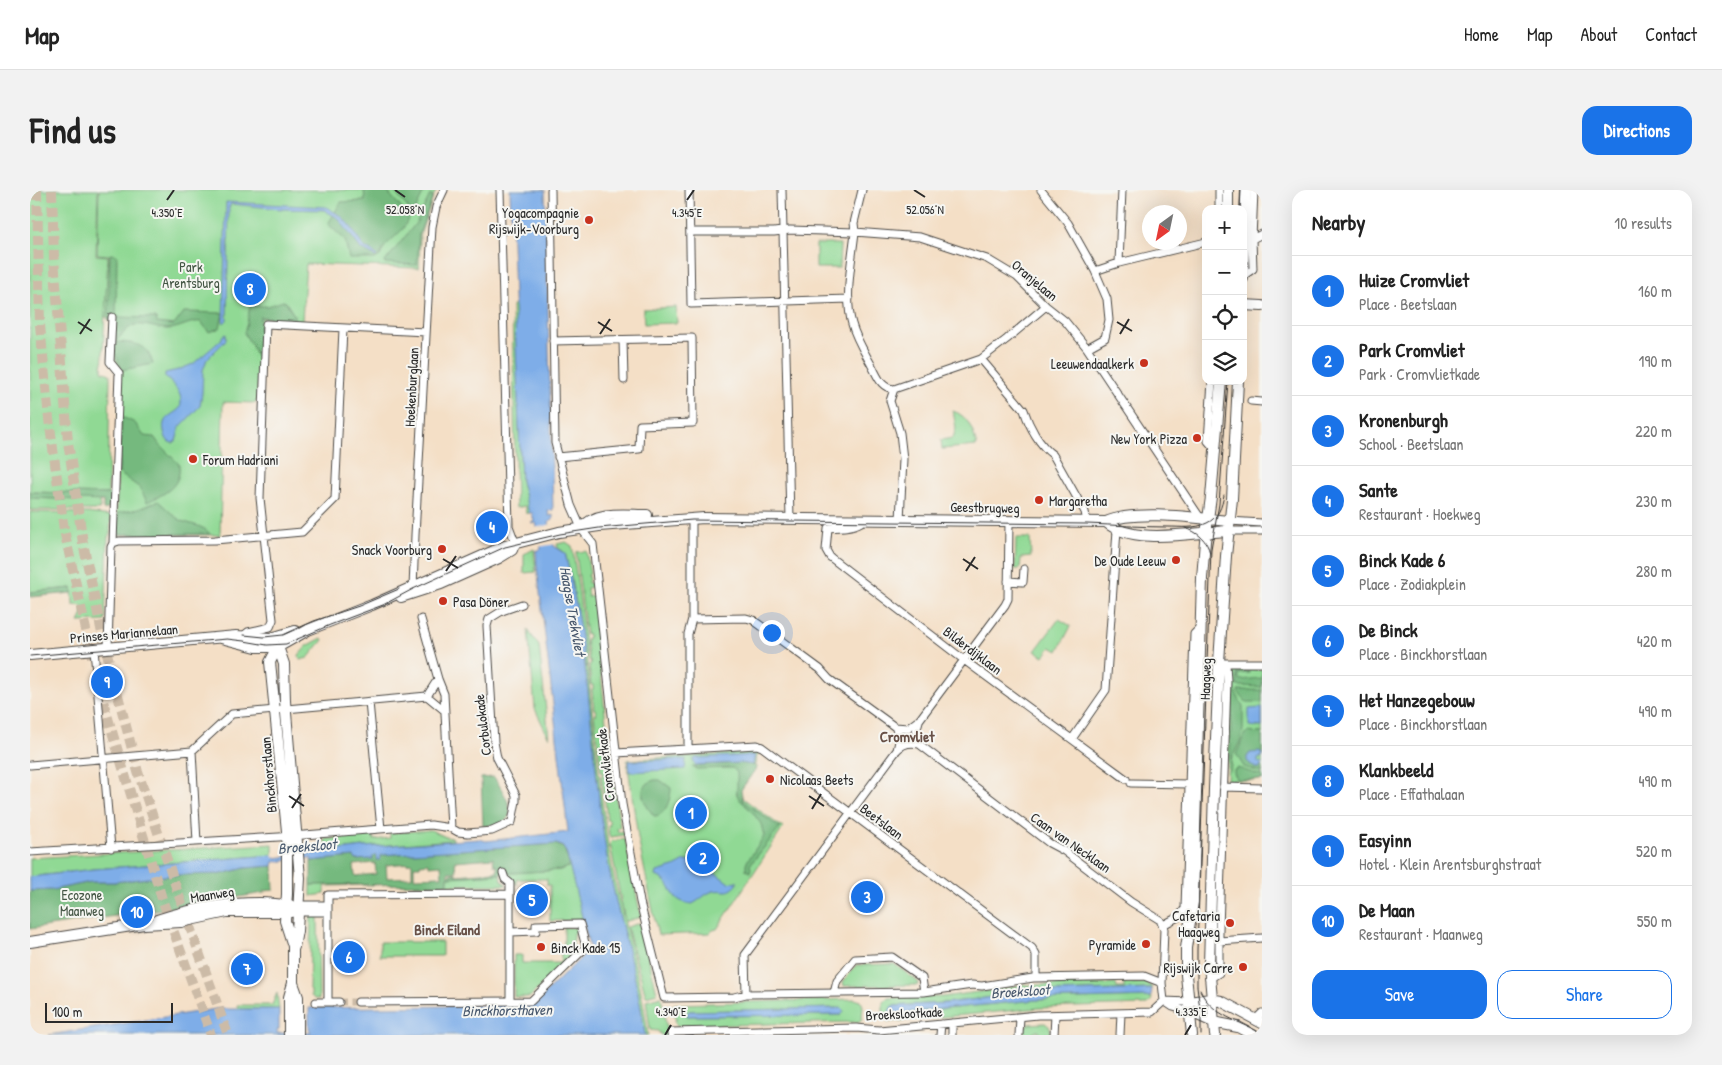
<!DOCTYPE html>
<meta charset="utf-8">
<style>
:root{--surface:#fff;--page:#f2f2f2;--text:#222;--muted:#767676;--line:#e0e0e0;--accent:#1a73e8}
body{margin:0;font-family:"Patrick Hand",sans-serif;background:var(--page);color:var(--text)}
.controls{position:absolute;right:15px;top:15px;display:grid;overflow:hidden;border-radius:10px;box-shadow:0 5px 20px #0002}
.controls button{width:45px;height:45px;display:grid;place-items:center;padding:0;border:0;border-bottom:1px solid var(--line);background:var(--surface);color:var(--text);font:25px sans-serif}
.compass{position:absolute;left:1112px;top:15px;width:45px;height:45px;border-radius:50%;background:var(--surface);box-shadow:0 5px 20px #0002;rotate:213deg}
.scale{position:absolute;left:15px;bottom:12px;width:128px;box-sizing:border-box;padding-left:5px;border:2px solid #2b2b2b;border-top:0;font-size:14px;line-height:18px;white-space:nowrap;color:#2b2b2b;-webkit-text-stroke:4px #f6f6f2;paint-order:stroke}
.you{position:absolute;left:741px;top:442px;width:18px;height:18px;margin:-12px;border:4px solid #fff;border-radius:50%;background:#1a73e8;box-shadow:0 0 0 8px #1a73e833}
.badge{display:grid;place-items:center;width:32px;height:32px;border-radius:50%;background:var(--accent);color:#fff;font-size:16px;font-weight:700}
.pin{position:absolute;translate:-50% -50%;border:2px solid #fff;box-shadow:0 1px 5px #0006}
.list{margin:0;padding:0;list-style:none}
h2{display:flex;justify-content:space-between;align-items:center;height:65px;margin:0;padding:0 20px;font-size:21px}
h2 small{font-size:16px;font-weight:400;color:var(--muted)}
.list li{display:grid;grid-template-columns:32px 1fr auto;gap:15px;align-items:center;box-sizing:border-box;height:70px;padding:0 20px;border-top:1px solid var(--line)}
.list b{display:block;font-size:19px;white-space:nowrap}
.list p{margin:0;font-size:16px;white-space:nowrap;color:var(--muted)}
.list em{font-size:16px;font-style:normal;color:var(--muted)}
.actions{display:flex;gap:10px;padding:15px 20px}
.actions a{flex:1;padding:11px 0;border:1px solid var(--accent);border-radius:15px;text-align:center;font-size:18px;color:var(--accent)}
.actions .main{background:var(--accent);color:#fff}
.icon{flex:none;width:28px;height:28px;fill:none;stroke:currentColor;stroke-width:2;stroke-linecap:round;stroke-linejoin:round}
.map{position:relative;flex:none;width:1232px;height:845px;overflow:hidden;border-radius:15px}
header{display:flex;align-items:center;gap:30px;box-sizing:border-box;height:70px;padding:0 25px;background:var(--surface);border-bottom:1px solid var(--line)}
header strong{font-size:24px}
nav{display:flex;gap:28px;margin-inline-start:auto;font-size:18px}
.intro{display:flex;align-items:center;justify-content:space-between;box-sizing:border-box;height:120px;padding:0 30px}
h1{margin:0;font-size:35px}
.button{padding:12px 22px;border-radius:15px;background:var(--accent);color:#fff;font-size:18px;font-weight:700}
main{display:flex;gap:30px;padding:0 30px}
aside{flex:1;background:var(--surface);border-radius:15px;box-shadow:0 5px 20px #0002}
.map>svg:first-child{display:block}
</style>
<header>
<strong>Map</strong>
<nav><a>Home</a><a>Map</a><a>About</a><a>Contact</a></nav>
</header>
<div class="intro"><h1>Find us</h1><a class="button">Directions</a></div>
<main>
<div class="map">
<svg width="1232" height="845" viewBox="0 0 1232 845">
<rect width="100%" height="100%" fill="#f6f6f2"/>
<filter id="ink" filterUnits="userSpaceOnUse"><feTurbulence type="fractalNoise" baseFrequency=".02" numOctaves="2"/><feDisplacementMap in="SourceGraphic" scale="10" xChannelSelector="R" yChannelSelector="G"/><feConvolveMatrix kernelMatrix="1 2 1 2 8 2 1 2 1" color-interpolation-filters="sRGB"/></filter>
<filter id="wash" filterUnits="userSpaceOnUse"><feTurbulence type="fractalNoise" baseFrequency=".0096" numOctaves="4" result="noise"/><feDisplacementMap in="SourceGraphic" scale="20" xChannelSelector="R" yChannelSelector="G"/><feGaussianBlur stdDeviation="1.12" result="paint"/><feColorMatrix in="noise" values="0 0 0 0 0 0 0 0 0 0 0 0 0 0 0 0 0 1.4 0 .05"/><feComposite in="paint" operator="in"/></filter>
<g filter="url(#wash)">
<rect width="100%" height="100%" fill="#f4dfc6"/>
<path fill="#90d994" stroke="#5e8260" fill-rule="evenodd" d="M0 0H68L66 65 78 66 72 181 80 184 78 304 0 302Z
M69 0H407L404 5 390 45 389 78 276 74 272 131 232 128 227 211 225 213 193 212 190 345H86L90 182 83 163 84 128 75 127 79 65 67 64Z
M786 54H810L809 78H786Z
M482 116H485L491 291 499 323 496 324 495 316 486 318Z
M646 117 647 133 614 134 613 119Z
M923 221C939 226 943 241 947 256L912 259 911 250 923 248 926 238Z
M0 308 70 310V320H0Z
M0 322 58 323 81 326 80 345 78 346 75 431 49 432 53 424 52 416 43 415 42 398 0 402Z
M986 348H1000L1001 367 991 368 990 379H985Z
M536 352 542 356 543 361C558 459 564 558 578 655 588 719 611 781 618 845H615C608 784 587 727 577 667 561 566 560 462 535 363 530 358 528 360 527 354Z
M504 359 506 382 494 383V364Z
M556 361 560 384 558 385 559 390 558 391V393H561L562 397 557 398 558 407 563 406 578 552 590 637 587 638 588 642 594 641 595 645 581 647 579 646 578 635H580L579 630H577L575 610 576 609V605H574L571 586 573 585 572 581H571L564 524H566L565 519H564L562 500 563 499V495H561L559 475 561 474 560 470H559L556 449H558V444H556L546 362Z
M1029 429 1041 436 1028 461 1021 457 1014 466 1005 461Z
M498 440 509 456 519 548 505 519Z
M292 448 293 450 278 468 270 470 269 465 277 456Z
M1232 479V590H1197L1200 491 1205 481Z
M728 562 724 578 706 603 753 638 687 739 683 740 680 743 628 745 608 648 597 570Z
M401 640 416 647 423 648V650L334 657 281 663V659L295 657V649L343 645 344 650 360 648V643Z
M595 649 611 727 597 731H595L580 653 582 651Z
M243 654V665L64 679 0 687V668Z
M540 676 553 730 520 731V695H517V689H487V695L478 683 530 680Z
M470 684 472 690 477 695H384L417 694 418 687Z
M303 694H378L295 696V704L281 706V695Z
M281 726H288L289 809H285L281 806V800L279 798Z
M610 733 627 803 616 806 597 737Z
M534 737 547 738 548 743H543V760H534Z
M350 752H412V766H350Z
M531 762H543V764L500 807H484V765H492V773H531Z
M864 774 887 791 888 795 814 796 813 792 826 775Z
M1094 793H1115L1121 796 1122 799 995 803 916 813 862 816 863 824 1005 810 1122 807 1121 812 1116 815 1010 818 859 832 853 828V812L859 808 912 807 977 798 995 794 996 795 1086 794 1087 798H1094Z
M247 803 249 819H208L207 815H242Z
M631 806 638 845H631L628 841 620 840 616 810Z
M825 809 831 811 833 816 832 829 828 832 648 836 646 834 645 829 647 828H645L642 816 644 814H647ZM811 818 814 822 811 825 657 826 659 821Z
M1015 833 1020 837 1021 844 1009 845V841H1004V845H994L995 838 998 834Z"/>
<path fill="#74b97e" stroke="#507254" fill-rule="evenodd" d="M334 0H356L379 27 373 39 355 56 350 66 345 69H319L315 50 298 34 311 12 335 11Z
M363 0H391L394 2 383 24Z
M400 5 403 7 389 44 387 75 354 73 386 33Z
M80 64 87 65 86 127 126 128 127 133 144 135 154 122 193 123 190 138 179 142 171 132C161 130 150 139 137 139 127 139 111 132 102 136 96 139 91 146 87 150L84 149 85 133 78 130Z
M253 111 256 112 264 125V129L230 127 228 166H226L222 156 214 143 217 133 220 116H238Z
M87 152C106 153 117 154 123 174L92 180 85 162 84 153Z
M92 227 105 233 114 246 124 247 130 255 149 274C152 296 135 304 117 312L110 298 89 283Z
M0 302 82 304 81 318 73 320V311L0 308Z
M128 311C136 317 142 325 150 330 160 335 174 335 180 344H88V323L108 319Z
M42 398V403L0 407V402Z
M1218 481 1220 483 1209 484V490L1232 488V497L1207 496V483Z
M1202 490H1203L1205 501 1213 516V540L1211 550 1202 567 1200 582Z
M1209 500H1232V512H1216L1208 502Z
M1218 542 1232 543V564L1220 563 1217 567C1219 573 1223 579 1230 578L1232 576V583L1214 577 1206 564 1216 543Z
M710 573 723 575 727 577 711 600 713 611 750 638 720 675 721 678 720 682 716 680V673L734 646 731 634 723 623 710 610 707 605V583L703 578 666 579 662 577 670 575Z
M1208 578 1232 586V590H1208L1204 583V580Z
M464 587C479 611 495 635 453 636L451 588Z
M624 590H630L641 598C641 608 636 626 624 626 615 615 604 598 624 590Z
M526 654 534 658 540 676 530 680 418 687V694L281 695V671L324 667 326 670 342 669 343 665H346L347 670 350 669V665ZM463 668 464 675H467V681L464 682 426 685V683L418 685V682H426L425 671ZM345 673 346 684 325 686 324 675ZM382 673V687L357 688 356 675ZM399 673V676L411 675 412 686 384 687V676H390V674Z
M243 676 244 700 234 701V703L114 722 113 719 98 721V724L0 739V701L22 700 61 692H84L144 685 192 684 215 678Z"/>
<path fill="#7eade8" stroke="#546c8a" d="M480 0H515L523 320 518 321 519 326 523 325V330L519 332 524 356 535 363C560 462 561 566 577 667 587 727 608 784 615 845H19L186 819H249V839L247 840V843H277L281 842 279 839V818L503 815 560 759 536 662 532 656 526 654 351 665 350 670H347L346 665 343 666V669L326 670 324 667 281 671V668L244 672 243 676 215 678 192 684 144 685 84 692H61L22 700 0 701V687L64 679 243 665 244 668 334 657 449 649 456 651 538 642 507 377 506 361 511 359 506 333H502L501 332 504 331 502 323H499L491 291Z
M196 12 296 17 311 26 321 37 333 56 347 65 346 67 331 59 308 28 294 20 252 19 201 14 199 17 197 126V130L194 133 193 130Z
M196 144V150L177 169 173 180 172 203 170 216 150 237 146 251 143 253 139 252C136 249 135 246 134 241 131 227 142 226 150 218 154 204 145 196 135 187V183L148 180 163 174 191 150 193 145Z
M1232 518V537L1219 536V519Z
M1220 563 1229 562 1232 564V567L1228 569V572L1232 574 1230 578H1225L1217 571V567Z
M725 565 723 575 710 573 665 575 663 570 666 568Z
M656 569 655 579 600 582 598 571Z
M655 671 670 672 699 693 707 691V695C697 705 696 699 684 701 675 703 670 711 662 714 636 711 647 694 626 686L627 682 644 677Z
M1122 799 1121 807 1005 810 863 824 859 821 862 816 916 813 995 803Z
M811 818 814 822 811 825 657 826V823L659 821Z"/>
<path fill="#f4dfc6" d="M522 334 526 354 508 357 504 338Z"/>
</g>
<g filter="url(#ink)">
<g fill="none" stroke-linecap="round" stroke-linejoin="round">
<path stroke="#ccbba7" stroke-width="7" stroke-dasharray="7 3.5" stroke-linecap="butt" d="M309 812H328"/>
<path stroke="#ccbba7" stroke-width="10" stroke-dasharray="10 5" stroke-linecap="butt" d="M7 0 10 135 19 229 34 340 62 467
M22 0 24 68 38 252 53 353 73 448 108 582 148 703 198 845
M69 498 133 712 181 845"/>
<g stroke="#494642" stroke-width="9">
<path id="street" d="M470 0 479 336 485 352
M521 0 525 253 541 315 552 340 563 354 592 614 610 712 634 808 704 807 716 804 894 802 942 795 952 796 1003 788 1114 786 1132 793
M659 0 661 114 819 109
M752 0 760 329
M832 0 824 33 825 42C822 70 814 107 822 134 826 149 835 163 842 176 848 187 851 198 864 199L860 211 870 243 873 269 870 330
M1011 0 1038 33 1065 81 1077 109 1079 130 1075 148 1057 158
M1189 19V0
M661 42H744L760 40 825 42 890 47 957 69 987 87 1016 116 1035 131 1057 158 1171 329
M1222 49 1232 44
M1089 73 1092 0
M1065 81 1089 73 1176 52
M1213 86 1223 79 1222 49 1224 0
M593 150 594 190
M523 151 662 148 663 233 610 235 609 259 528 267
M951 169 994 220C999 236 1009 255 1023 265L1055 322 1057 332
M1182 191 1178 251 1185 259
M864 199 951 169 977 149 1016 116
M1221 211 1232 212
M834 330C824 338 811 337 798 338L796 360 800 367 934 470 1096 589
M1199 331 1232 333
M1198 341H1232
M83 353 89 351 185 350 272 342 305 309 313 139
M978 391 993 392 994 379
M383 399 385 345 402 37 406 17 414 0
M391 429 408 489 397 506
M662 429 716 428 723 430 790 479 799 489 865 537 870 547 867 560
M213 446 218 442 240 437 243 430 230 308 236 134 396 142
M78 458 81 357 83 353 89 183 80 172 82 127
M64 459 81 658
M1193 473H1232
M408 489 414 504 421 638
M397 506 414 520
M339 512 351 639
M865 537 878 538 890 529 975 415 978 409 979 331
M1042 549 1076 500 1087 340
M889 554 885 545 889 531
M658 559V444L662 429V329
M162 561 167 652
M586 563 727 555 732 557 1002 758 1006 765V788
M0 575 162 561 202 524 397 506
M1101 593 1159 594
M1193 597 1232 598
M0 662 249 647 401 635 421 638 428 642 438 643 462 641 482 632 486 611V605L467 568 464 552 457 436 459 429 472 421 492 414
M480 704V811
M269 715H298
M269 722H298
M1133 735 1150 726 1155 718 1164 444 1171 437
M1189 751 1232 748
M1179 789 1189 783V740L1197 491 1196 474
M804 803 807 791 825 769 862 767 892 788 894 802
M716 804 715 765 867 560C873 553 880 552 889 554L1019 653 1034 661 1101 712 1130 730 1134 739 1132 793 1134 811 1143 817 1161 822
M286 812H309
M298 812V705L480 704V693L475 689 473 683
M328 812 501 811 556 757 550 734 506 735V741L481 742
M1226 829 1232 823
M641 845V842L826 838 849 840 1008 825 1122 822 1134 811 1159 812
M910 845 911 834
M922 845V833
M989 845 990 827
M1024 845 1025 825
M1090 845 1091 823"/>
</g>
<g stroke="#494642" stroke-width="12">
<path id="secondary" d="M1198 19V0
M1213 88 1216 0
M1213 115 1232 116
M1076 332C1103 356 1165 342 1198 341
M552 338C567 320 595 325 617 325
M371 407 411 394 469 368 482 360 485 352
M191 448 226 457H248L278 440 342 415 475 356 529 342 569 336 674 328 1076 332C1104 319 1168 328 1199 331
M234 448 248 457 254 474 255 511 270 688 267 741 264 757
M248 457 240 472 257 641V704L255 731 263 756V793L268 807V845
M0 465 206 446 241 448 265 441
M127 730C160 719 195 713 230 713 240 713 250 715 260 715
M0 752 114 734 151 732 197 722H261
M1159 812 1180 809 1191 811 1232 833
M1161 822 1183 832 1208 837 1223 845
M259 845V807L263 793
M1162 845 1156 785V758L1163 712 1172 388 1175 351 1181 307 1191 191
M1185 845 1179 774 1184 599 1189 472 1196 366 1202 309 1208 191"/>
</g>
<use href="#street" stroke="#fff" stroke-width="7"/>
<use href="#secondary" stroke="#fff" stroke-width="10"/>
<path stroke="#2b2b2b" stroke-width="1" d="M1210 19 1211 0
M1155 338C1168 342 1177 350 1180 363
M214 445 234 447 253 445 284 431 329 416 369 399
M0 466 197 449 214 451 237 455 256 454 300 435 353 415 383 399 475 357 530 344 569 338 662 330 1057 334C1084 335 1111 337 1138 337 1151 337 1165 339 1177 333 1188 328 1192 317 1194 305
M1170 800C1182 827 1210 830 1232 844
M1171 845V827L1167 796V760L1181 359 1189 314 1198 191"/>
</g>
</g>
<path fill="none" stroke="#2b2b2b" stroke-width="2" d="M365 0 375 7M884 0 895 7M137 10 144 0M657 10 664 0M48 132 62 141M568 132 582 141M1087 132 1102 141M50 144 60 129M570 144 580 129M1090 144 1099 129M413 369 428 378M933 369 948 379M416 381 426 366M936 381 945 367M259 606 274 616M779 606 794 616M262 618 271 604M782 619 791 604M635 845 641 835M1155 845 1161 835"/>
<g fill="#c8321e" stroke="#f6f6f2" stroke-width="2">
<circle cx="559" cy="30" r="5"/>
<circle cx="1114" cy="173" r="5"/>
<circle cx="1167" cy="248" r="5"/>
<circle cx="163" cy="269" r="5"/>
<circle cx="1009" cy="310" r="5"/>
<circle cx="412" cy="359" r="5"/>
<circle cx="1146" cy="370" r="5"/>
<circle cx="413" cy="411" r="5"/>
<circle cx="740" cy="589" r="5"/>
<circle cx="1200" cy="733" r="5"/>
<circle cx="1116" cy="754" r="5"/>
<circle cx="511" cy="757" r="5"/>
<circle cx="1213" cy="777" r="5"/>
</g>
<g text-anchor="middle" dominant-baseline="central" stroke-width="4" stroke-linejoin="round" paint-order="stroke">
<g font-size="14" fill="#2b2b2b" stroke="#f6f6f2" text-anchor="end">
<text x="549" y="22">Yogacompagnie<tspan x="549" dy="16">Rijswijk-Voorburg</tspan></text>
<text x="1104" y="173">Leeuwendaalkerk</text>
<text x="1157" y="248">New York Pizza</text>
<text x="173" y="269" text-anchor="start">Forum Hadriani</text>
<text x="1019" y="310" text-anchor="start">Margaretha</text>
<text x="402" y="359">Snack Voorburg</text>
<text x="1136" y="370">De Oude Leeuw</text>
<text x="423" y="411" text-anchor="start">Pasa Döner</text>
<text x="750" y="589" text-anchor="start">Nicolaas Beets</text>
<text x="1190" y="725">Cafetaria<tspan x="1190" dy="16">Haagweg</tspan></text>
<text x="1106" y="754">Pyramide</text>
<text x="521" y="757" text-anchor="start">Binck Kade 15</text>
<text x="1203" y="777">Rijswijk Carre</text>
</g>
<g font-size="14" fill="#445645" stroke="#f6f6f2">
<text x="161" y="76">Park<tspan x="161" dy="16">Arentsburg</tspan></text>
<text x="52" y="704">Ecozone<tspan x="52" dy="16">Maanweg</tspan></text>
</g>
<g font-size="14" fill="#2b2b2b" stroke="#f6f6f2">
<text transform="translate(1005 90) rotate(40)">Oranjelaan</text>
<text transform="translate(381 197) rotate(-87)">Hoekenburglaan</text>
<text transform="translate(955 317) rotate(1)">Geestbrugweg</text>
<text transform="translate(94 443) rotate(-5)">Prinses Mariannelaan</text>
<text transform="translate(943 460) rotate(37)">Bilderdijklaan</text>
<text transform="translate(1175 489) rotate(-88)">Haagweg</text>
<text transform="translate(452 535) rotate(-97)">Corbulokade</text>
<text transform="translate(575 575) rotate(-97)">Cromvlietkade</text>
<text transform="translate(238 585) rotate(-95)">Binckhorstlaan</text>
<text transform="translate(852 631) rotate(37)">Beetslaan</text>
<text transform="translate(1041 652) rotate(35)">Caan van Necklaan</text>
<text transform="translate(182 704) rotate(-9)">Maanweg</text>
<text transform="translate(874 823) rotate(-3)">Broekslootkade</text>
</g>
<g font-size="15" font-style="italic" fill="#48586d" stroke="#f6f6f2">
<text transform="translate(543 421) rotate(80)">Haagse Trekvliet</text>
<text transform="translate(277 656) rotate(-5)">Broeksloot</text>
<text transform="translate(990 801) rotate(-4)">Broeksloot</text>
<text transform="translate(477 820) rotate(-1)">Binckhorsthaven</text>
</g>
<g font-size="15" font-weight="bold" fill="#685148" stroke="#f6f6f2">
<text x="877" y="546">Cromvliet</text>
<text x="417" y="739">Binck Eiland</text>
</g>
</g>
<g font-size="12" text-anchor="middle" fill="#2b2b2b" stroke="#f6f6f2" stroke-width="4" stroke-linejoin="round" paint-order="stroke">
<text x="375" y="24">52.058°N</text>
<text x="895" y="24">52.056°N</text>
<text x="657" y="27">4.345°E</text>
<text x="137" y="27">4.350°E</text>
<text x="641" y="826">4.340°E</text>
<text x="1161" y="826">4.335°E</text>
</g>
</svg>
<div class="controls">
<button>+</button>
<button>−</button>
<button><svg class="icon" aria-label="locate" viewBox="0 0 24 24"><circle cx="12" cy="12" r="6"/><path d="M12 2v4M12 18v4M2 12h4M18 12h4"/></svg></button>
<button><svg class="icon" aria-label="layers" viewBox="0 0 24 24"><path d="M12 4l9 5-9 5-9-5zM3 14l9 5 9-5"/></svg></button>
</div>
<svg class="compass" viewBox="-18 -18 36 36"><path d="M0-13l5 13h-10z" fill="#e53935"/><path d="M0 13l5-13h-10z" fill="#767676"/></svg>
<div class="scale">100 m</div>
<div class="you"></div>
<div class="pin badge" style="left:661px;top:623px">1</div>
<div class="pin badge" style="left:673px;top:668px">2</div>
<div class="pin badge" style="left:837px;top:707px">3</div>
<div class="pin badge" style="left:462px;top:337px">4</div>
<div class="pin badge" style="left:502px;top:710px">5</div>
<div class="pin badge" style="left:319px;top:767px">6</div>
<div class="pin badge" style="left:217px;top:779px">7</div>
<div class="pin badge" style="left:220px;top:99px">8</div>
<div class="pin badge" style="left:77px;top:492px">9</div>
<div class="pin badge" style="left:107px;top:722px">10</div>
</div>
<aside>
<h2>Nearby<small>10 results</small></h2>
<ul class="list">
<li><span class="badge">1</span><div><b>Huize Cromvliet</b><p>Place · Beetslaan</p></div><em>160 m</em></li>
<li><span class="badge">2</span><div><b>Park Cromvliet</b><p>Park · Cromvlietkade</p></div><em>190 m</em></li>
<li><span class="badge">3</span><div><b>Kronenburgh</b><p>School · Beetslaan</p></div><em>220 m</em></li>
<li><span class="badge">4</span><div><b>Sante</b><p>Restaurant · Hoekweg</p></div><em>230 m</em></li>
<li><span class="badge">5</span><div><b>Binck Kade 6</b><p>Place · Zodiakplein</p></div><em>280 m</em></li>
<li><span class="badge">6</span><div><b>De Binck</b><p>Place · Binckhorstlaan</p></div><em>420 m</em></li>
<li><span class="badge">7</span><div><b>Het Hanzegebouw</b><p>Place · Binckhorstlaan</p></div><em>490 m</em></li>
<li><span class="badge">8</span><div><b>Klankbeeld</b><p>Place · Effathalaan</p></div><em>490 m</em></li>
<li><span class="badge">9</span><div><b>Easyinn</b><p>Hotel · Klein Arentsburghstraat</p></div><em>520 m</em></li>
<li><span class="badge">10</span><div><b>De Maan</b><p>Restaurant · Maanweg</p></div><em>550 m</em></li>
</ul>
<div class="actions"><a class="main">Save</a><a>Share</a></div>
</aside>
</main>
